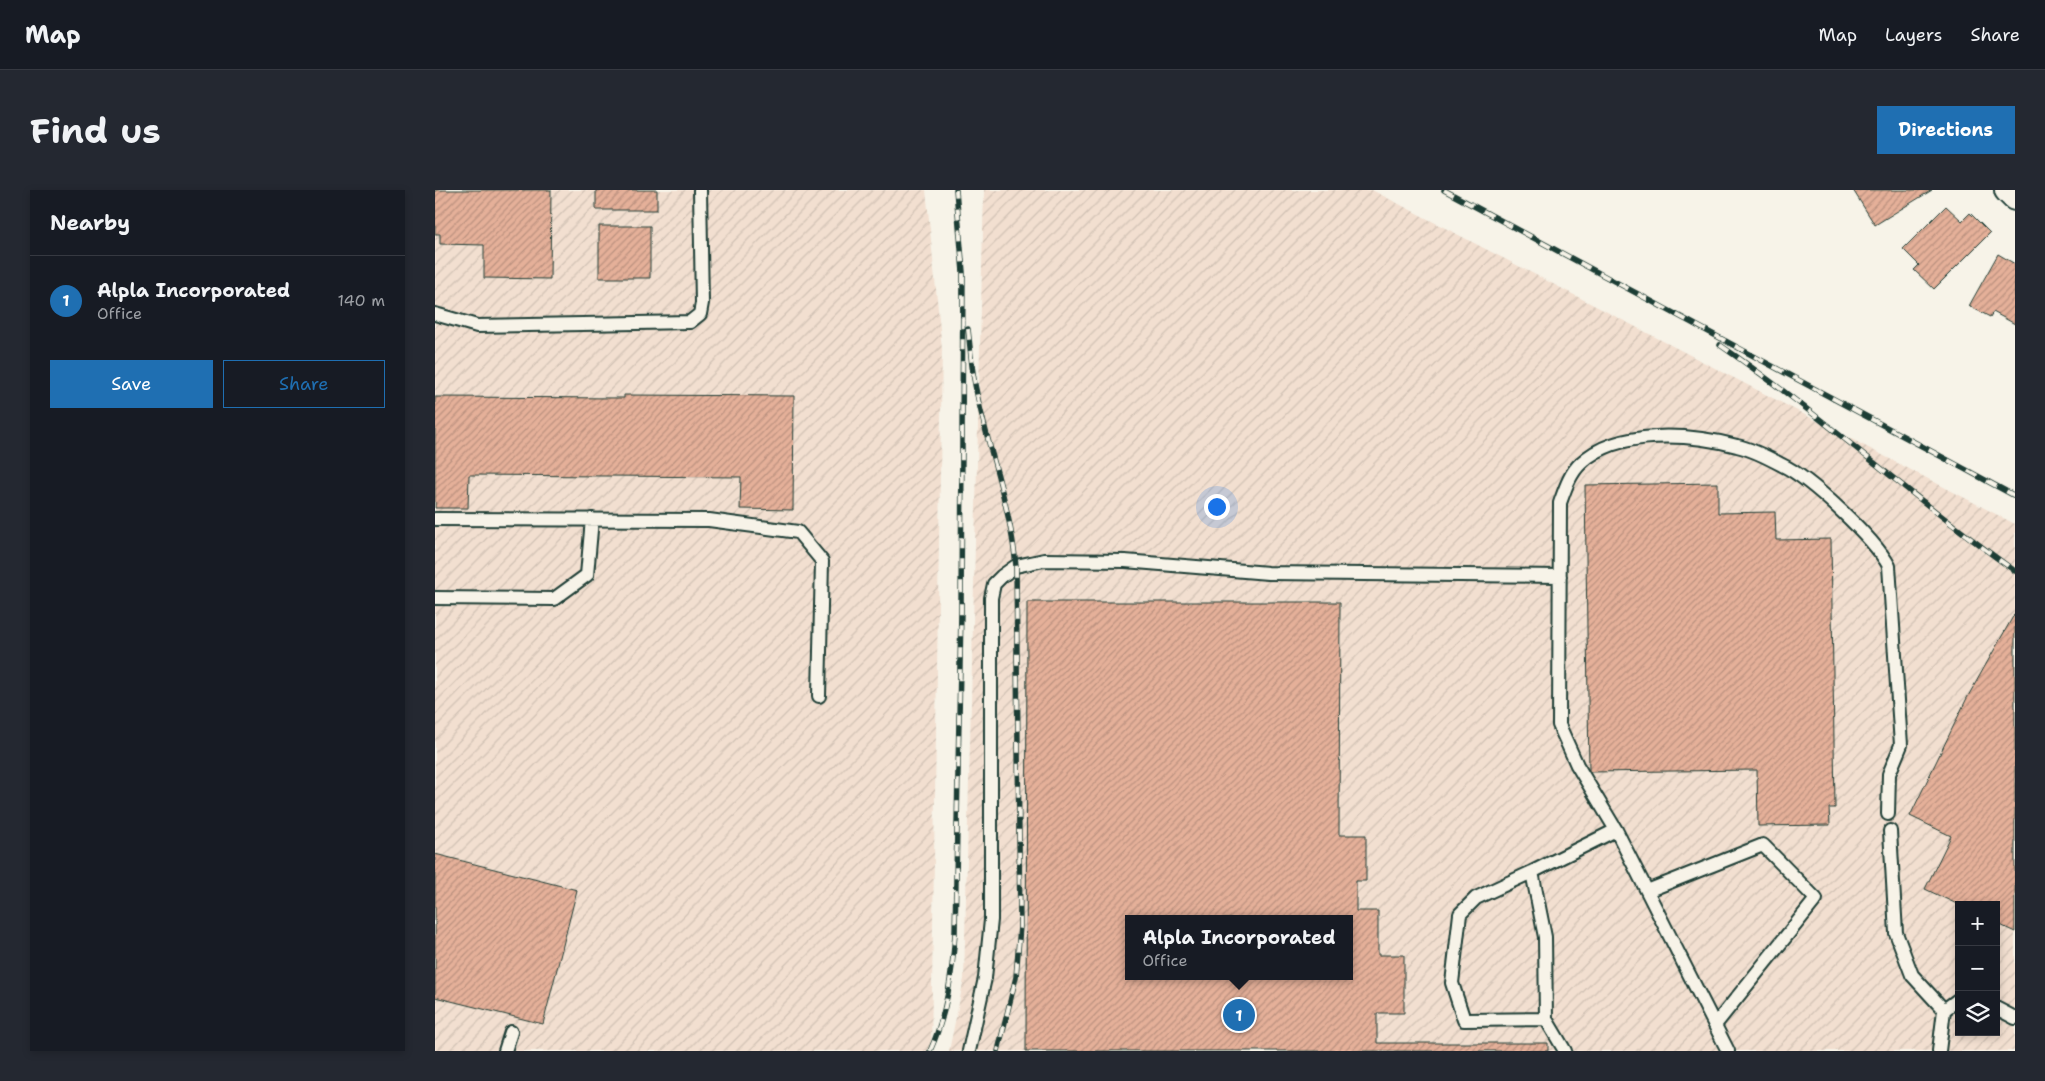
<!DOCTYPE html>
<meta charset="utf-8">
<style>
:root{--surface:#171b24;--page:#242831;--text:#f1f3f6;--muted:#9ea1a6;--line:#363941;--accent:#1f6fb2}
body{margin:0;font-family:"Shantell Sans",sans-serif;background:var(--page);color:var(--text)}
.controls{position:absolute;right:15px;bottom:15px;display:grid;overflow:hidden;border-radius:0px;box-shadow:0 2px 8px #0003}
.controls button{width:45px;height:45px;display:grid;place-items:center;padding:0;border:0;border-bottom:1px solid var(--line);background:var(--surface);color:var(--text);font:25px sans-serif}
.you{position:absolute;left:781px;top:316px;width:18px;height:18px;margin:-12px;border:4px solid #fff;border-radius:50%;background:#1a73e8;box-shadow:0 0 0 8px #1a73e833}
.badge{display:grid;place-items:center;width:32px;height:32px;border-radius:50%;background:var(--accent);color:#fff;font-size:16px;font-weight:700}
.pin{position:absolute;translate:-50% -50%;border:2px solid #fff;box-shadow:0 1px 5px #0006}
.popup{position:absolute;left:690px;top:725px;width:228px;height:65px;box-sizing:border-box;display:grid;place-content:center;border-radius:0px;background:var(--surface);filter:drop-shadow(0 1px 4px #0005);font-size:16px;white-space:nowrap;color:var(--muted)}
.popup b{font-size:19px;color:var(--text)}
.popup::after{content:'';position:absolute;left:50%;top:100%;margin-left:-10px;border:10px solid transparent;border-top-color:var(--surface)}
.list{margin:0;padding:0;list-style:none}
h2{display:flex;justify-content:space-between;align-items:center;height:65px;margin:0;padding:0 20px;font-size:21px}
h2 small{font-size:16px;font-weight:400;color:var(--muted)}
.list li{display:grid;grid-template-columns:32px 1fr auto;gap:15px;align-items:center;box-sizing:border-box;height:90px;padding:0 20px;border-top:1px solid var(--line)}
.list b{display:block;font-size:19px;white-space:nowrap}
.list p{margin:0;font-size:16px;white-space:nowrap;color:var(--muted)}
.list em{font-size:16px;font-style:normal;color:var(--muted)}
.actions{display:flex;gap:10px;padding:15px 20px}
.actions a{flex:1;padding:11px 0;border:1px solid var(--accent);border-radius:0px;text-align:center;font-size:18px;color:var(--accent)}
.actions .main{background:var(--accent);color:#fff}
.icon{flex:none;width:28px;height:28px;fill:none;stroke:currentColor;stroke-width:2;stroke-linecap:round;stroke-linejoin:round}
.map{position:relative;flex:none;width:1580px;height:861px;overflow:hidden;border-radius:0px}
header{display:flex;align-items:center;gap:30px;box-sizing:border-box;height:70px;padding:0 25px;background:var(--surface);border-bottom:1px solid var(--line)}
header strong{font-size:24px}
nav{display:flex;gap:28px;margin-inline-start:auto;font-size:18px}
.intro{display:flex;align-items:center;justify-content:space-between;box-sizing:border-box;height:120px;padding:0 30px}
h1{margin:0;font-size:35px}
.button{padding:12px 22px;border-radius:0px;background:var(--accent);color:#fff;font-size:18px;font-weight:700}
main{display:flex;gap:30px;padding:0 30px}
aside{flex:1;background:var(--surface);border-radius:0px;box-shadow:0 2px 8px #0003}
.map>svg:first-child{display:block}
</style>
<header>
<strong>Map</strong>
<nav><a>Map</a><a>Layers</a><a>Share</a></nav>
</header>
<div class="intro"><h1>Find us</h1><a class="button">Directions</a></div>
<main>
<aside>
<h2>Nearby<small></small></h2>
<ul class="list">
<li><span class="badge">1</span><div><b>Alpla Incorporated</b><p>Office</p></div><em>140 m</em></li>
</ul>
<div class="actions"><a class="main">Save</a><a>Share</a></div>
</aside>
<div class="map">
<svg width="1580" height="861" viewBox="0 0 1580 861">
<defs>
<pattern id="industrial-furrows" width="10" height="10" patternUnits="userSpaceOnUse" patternTransform="scale(1.25)"><rect width="10" height="10" fill="#f2dfd0"/><path d="M-1 1l2-2M0 10L10 0M9 11l2-2" fill="none" stroke="#cfc0b3"/></pattern>
<pattern id="building-hatch" width="6" height="6" patternUnits="userSpaceOnUse" patternTransform="scale(1.25)"><rect width="6" height="6" fill="#e5b099"/><path d="M-1 1l2-2M0 6l6-6M5 7l2-2" fill="none" stroke="#b9907e"/></pattern>
</defs>
<rect width="100%" height="100%" fill="#f7f3e8"/>
<filter id="ink" filterUnits="userSpaceOnUse"><feTurbulence type="fractalNoise" baseFrequency=".02" numOctaves="2"/><feDisplacementMap in="SourceGraphic" scale="10" xChannelSelector="R" yChannelSelector="G"/><feConvolveMatrix kernelMatrix="1 2 1 2 8 2 1 2 1" color-interpolation-filters="sRGB"/></filter>
<g filter="url(#ink)">
<path fill="url(#industrial-furrows)" fill-rule="evenodd" d="M0 0H491L507 159 496 861H0Z
M549 0H937L1580 334V861H514L529 789ZM1524 715H1561V842H1524ZM694 729H914V786H694Z"/>
<path fill="url(#building-hatch)" stroke="#1f3d34" fill-rule="evenodd" d="M0 0H116L115 89 49 88V55L5 54V44H0Z
M161 0H222V20H161Z
M1418 0H1497L1440 35Z
M1511 16 1527 31 1535 23 1555 43 1499 99 1479 80 1484 75 1468 59Z
M164 36H215V88H164Z
M1563 64 1580 74V134L1558 122 1555 127 1534 116Z
M189 205 359 206 358 320 305 319 306 287 34 285 33 318H0V207L189 208Z
M1283 293V323L1340 322 1341 350 1396 349 1400 618H1394L1395 635 1323 636 1322 580 1154 582 1150 295Z
M592 412H905L904 645H931V691H921V721H943V765H969V823H942V853H1113V861H591ZM694 729H914V786H694Z
M1580 423V742L1561 733V715H1524L1490 699 1516 646 1475 626 1532 508Z
M0 664 142 700 108 834 0 807Z"/>
<g fill="none" stroke-linecap="round" stroke-linejoin="round">
<g stroke="#1f3d34" stroke-width="16">
<path id="service" d="M0 124 42 136 255 132 265 124 267 113 265 0
M0 329 274 330 363 342 387 371 384 506
M0 408 119 409 152 385 157 329
M1181 640 1142 575 1124 535 1125 313C1130 299 1135 283 1146 273 1183 238 1256 244 1302 256 1317 259 1334 268 1347 275 1375 288 1439 348 1454 376L1466 555 1454 584 1453 624
M1455 641 1461 743 1477 785 1509 820
M1097 682 1041 708 1025 724 1017 793 1029 830 1111 829
M1212 701 1328 655 1381 709 1280 835
M1561 818 1580 828
M70 861 76 842
M534 861 550 788 556 730V408L559 394 567 386 581 376 609 370 690 371 833 383 1125 386
M1130 861 1111 829 1110 747 1097 682 1181 640 1293 861
M1504 861 1509 820 1524 809"/>
</g>
<g stroke="#1f3d34" stroke-width="30">
<path id="minor" d="M1573 0 1580 7"/>
</g>
<use href="#service" stroke="#f7f3e8" stroke-width="12"/>
<use href="#minor" stroke="#f7f3e8" stroke-width="26"/>
<g stroke="#1f3d34" stroke-width="5.5">
<path id="rail" d="M1009 0 1580 306
M533 139C535 155 536 172 539 189 550 252 575 311 581 376L585 736 581 787 563 861
M1285 155C1387 225 1479 310 1580 381
M495 861C512 823 517 785 520 744L526 421 528 82 521 0"/>
</g>
<use href="#rail" stroke="#f7f3e8" stroke-width="4" stroke-dasharray="11" stroke-linecap="butt"/>
</g>
</g>
</svg>
<div class="controls">
<button>+</button>
<button>−</button>
<button><svg class="icon" aria-label="layers" viewBox="0 0 24 24"><path d="M12 4l9 5-9 5-9-5zM3 14l9 5 9-5"/></svg></button>
</div>
<div class="you"></div>
<div class="pin badge" style="left:804px;top:825px">1</div>
<div class="popup"><b>Alpla Incorporated</b>Office</div>
</div>
</main>
